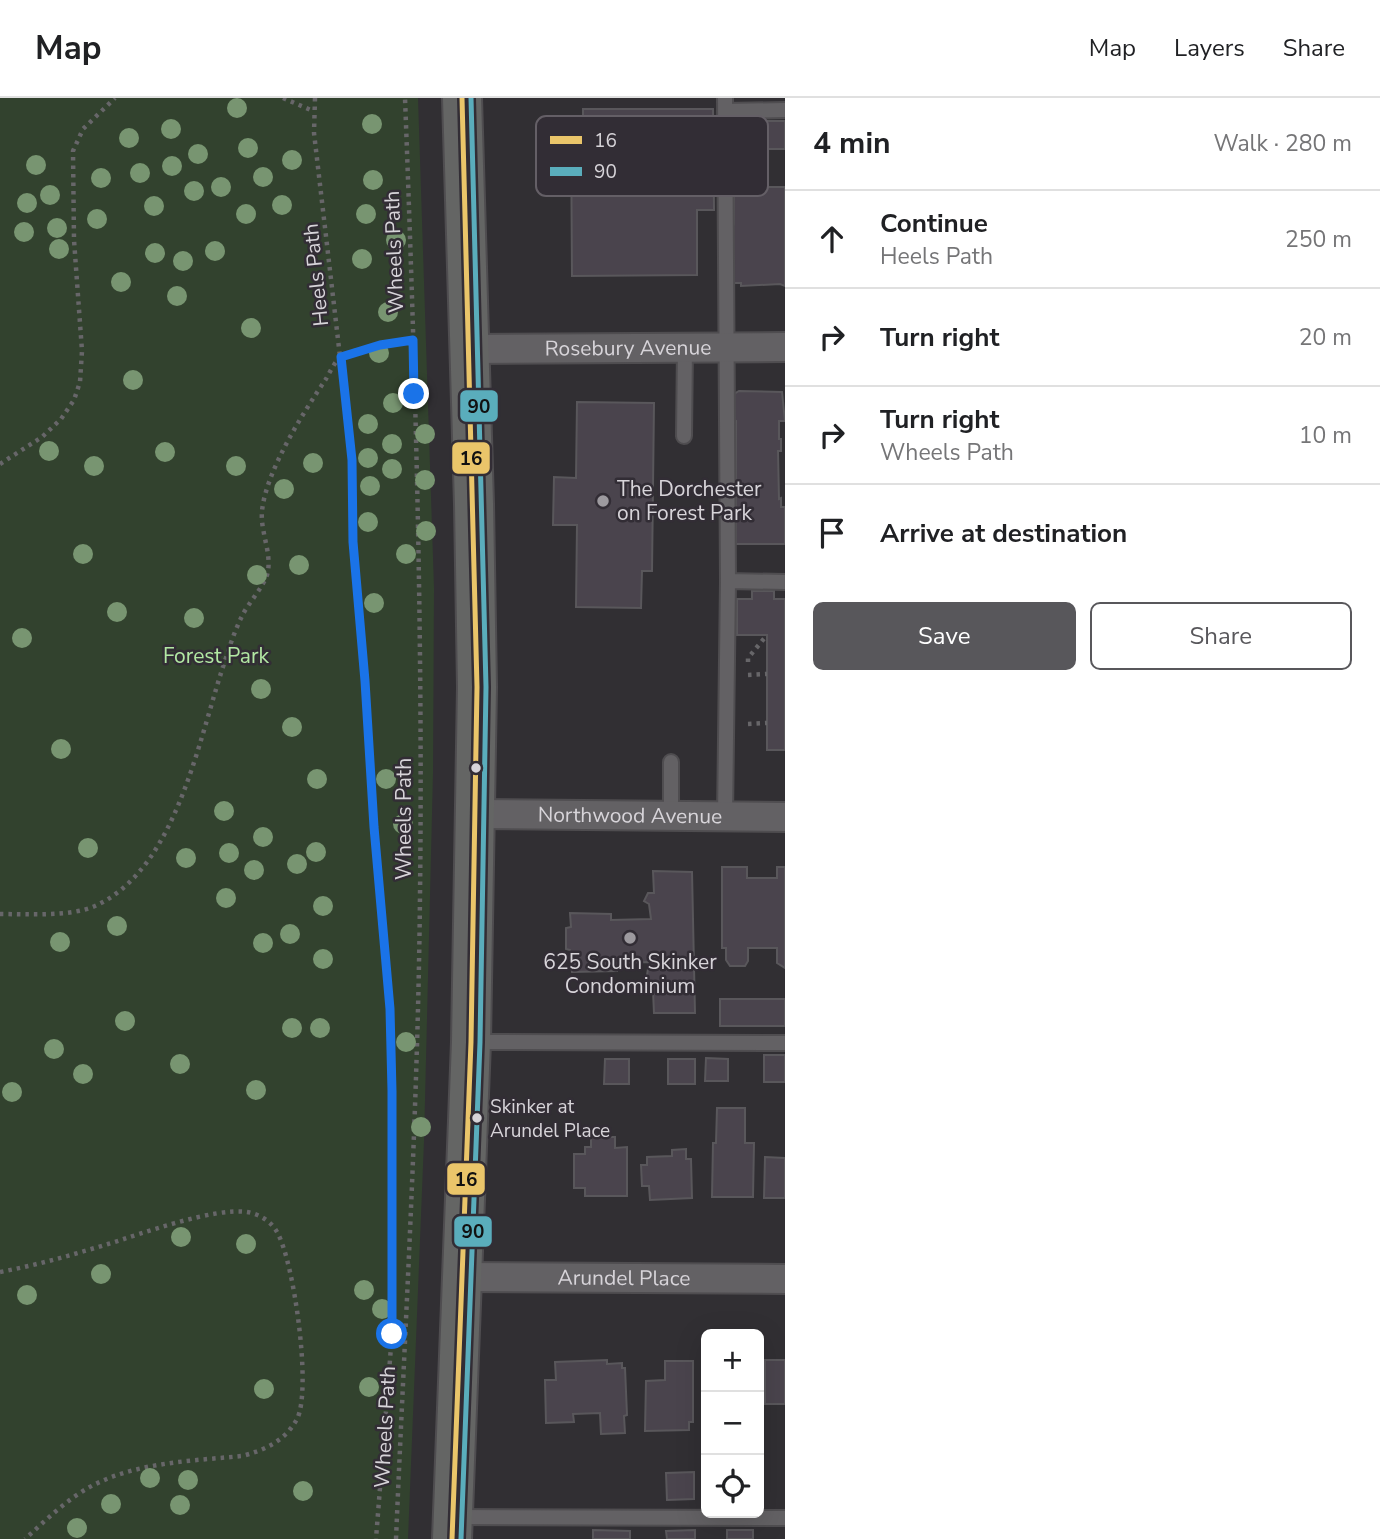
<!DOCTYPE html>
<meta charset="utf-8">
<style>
:root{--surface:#fff;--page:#f6f6f6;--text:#202124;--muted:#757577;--line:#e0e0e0;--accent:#58575b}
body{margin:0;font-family:"Nunito Sans",sans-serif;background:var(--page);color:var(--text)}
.controls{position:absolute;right:21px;bottom:21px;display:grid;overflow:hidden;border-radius:10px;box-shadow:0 7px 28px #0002}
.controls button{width:63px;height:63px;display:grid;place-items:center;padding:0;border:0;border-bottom:2px solid var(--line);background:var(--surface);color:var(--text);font:35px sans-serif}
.stop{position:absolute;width:21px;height:21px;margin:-16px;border:5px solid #1a73e8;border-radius:50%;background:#fff}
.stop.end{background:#1a73e8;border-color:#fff;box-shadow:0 2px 7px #0008}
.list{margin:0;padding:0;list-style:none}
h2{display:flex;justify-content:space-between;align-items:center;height:91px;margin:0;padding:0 28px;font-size:30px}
h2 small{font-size:23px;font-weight:400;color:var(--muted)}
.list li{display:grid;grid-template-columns:46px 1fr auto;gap:21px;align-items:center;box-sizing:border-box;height:98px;padding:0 28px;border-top:2px solid var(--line)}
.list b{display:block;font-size:26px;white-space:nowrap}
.list p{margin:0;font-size:23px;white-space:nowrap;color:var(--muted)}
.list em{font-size:23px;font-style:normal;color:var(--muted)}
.actions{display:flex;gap:14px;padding:21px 28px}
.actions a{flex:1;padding:16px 0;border:2px solid var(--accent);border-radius:10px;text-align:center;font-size:24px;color:var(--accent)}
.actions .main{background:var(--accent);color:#fff}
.icon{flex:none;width:38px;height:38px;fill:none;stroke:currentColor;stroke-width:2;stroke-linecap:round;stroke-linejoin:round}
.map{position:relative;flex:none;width:785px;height:1441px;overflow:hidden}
header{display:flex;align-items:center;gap:42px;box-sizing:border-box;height:98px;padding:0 35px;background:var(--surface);border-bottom:2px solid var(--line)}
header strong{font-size:33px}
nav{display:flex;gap:38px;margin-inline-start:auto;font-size:24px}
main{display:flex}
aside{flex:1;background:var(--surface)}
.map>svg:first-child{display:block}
</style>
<header>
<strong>Map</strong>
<nav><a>Map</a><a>Layers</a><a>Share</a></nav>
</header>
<main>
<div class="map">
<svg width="785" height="1441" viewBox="0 0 785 1441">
<rect width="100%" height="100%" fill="#312f33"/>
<path fill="#32422e" d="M0 0H418L434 490 433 675 424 1043 408 1441H0Z"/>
<path fill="#4a444d" stroke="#59575b" stroke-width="2" d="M583 11H713L714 112H697V177L572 178 571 27H583Z
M735 23H785V51H735Z
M734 89H785V188L780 186 741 188V185H733L732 130 734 126Z
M739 293 782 294 785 323H779V341H781V353H778L779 401 781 400V409H785V446H736V323L727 324 734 296Z
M577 304 654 305 652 473H642L641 510 576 509 577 427H553L554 379 576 380Z
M752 493H774V501H785V652H767V537H737V501H752Z
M722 769H747V780H777V769H785V870L777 865V850H748V863L745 868H730L726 862V850H722Z
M653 773 692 774 695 915H654L653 893 650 892 646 884 649 864 617 865V873L572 874 570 852 566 851V830L571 829 570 815 611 816V822L651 821 649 806 644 803 648 795H654Z
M720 901H785V928H720Z
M764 957H785V984H764Z
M706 960 728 961V983H705Z
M605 961H629V986H604Z
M668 961H695V986H668Z
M717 1010H745V1045H754L753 1099H712L713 1045H716Z
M591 1039H615V1050L627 1049V1098H585V1090H574V1056H585V1049H591Z
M686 1051V1061H691L692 1100 650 1102 649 1088H642L641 1067H647V1059L672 1058V1052Z
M765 1059 785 1060V1100H764Z
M702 1260H706V1300V1293H703Z
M607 1262V1266L622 1265V1270H625L627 1317 624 1318 625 1335 601 1336 600 1315 573 1316 574 1324 546 1325 545 1282H556L555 1264Z
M765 1262H785V1306H765Z
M665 1263H693V1324H689V1332L645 1333 646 1283 665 1282Z
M694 1374V1401L667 1402 666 1375Z
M593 1432 630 1433V1441H593Z
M695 1432V1441H667L666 1433Z
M727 1432H753V1441H727Z"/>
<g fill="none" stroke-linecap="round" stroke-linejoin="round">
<g stroke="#4f4d50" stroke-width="18">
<path id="lane" d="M725 13 785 12
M684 338 685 249
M728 483 785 484
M671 718V664
M725 719 728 483 725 0
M471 944 785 945
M454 1419 785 1420"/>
</g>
<g stroke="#4f4d50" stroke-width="32">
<g id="street">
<path id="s1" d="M470 251 785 249"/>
<path id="s2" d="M476 716 785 719"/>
<path id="s3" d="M461 1179 785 1181"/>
</g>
</g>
<g stroke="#4f4d50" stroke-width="42">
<path id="primary" d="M452 1441 471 944 477 589 474 406 462 0"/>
</g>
<path stroke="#676669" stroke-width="4.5" stroke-dasharray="3.5 5" stroke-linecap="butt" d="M283 0 313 13
M315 0 314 35 352 362 353 444 365 583 374 729 390 911 392 993V1236L376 1441
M0 366 42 339 61 321 74 302 80 284 82 253 74 142 73 53 83 31 115 0
M748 564V560L767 537
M748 577 767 576
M748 626 767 625
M0 816C27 816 70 819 95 808 179 770 199 636 227 557 231 544 236 530 242 518 249 504 262 491 267 477 273 457 260 434 262 413 266 373 303 315 326 281 330 274 335 263 341 259 352 250 397 245 413 242
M0 1174C37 1167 72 1157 108 1146 141 1136 214 1109 247 1114 259 1116 271 1123 277 1134 294 1163 312 1292 297 1321 285 1343 265 1352 242 1358 191 1363 134 1364 88 1390 65 1403 45 1423 25 1441
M396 1441C405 1227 418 1011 420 797 423 531 415 265 405 0"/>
<use href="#lane" stroke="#636164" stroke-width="14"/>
<use href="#street" stroke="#636164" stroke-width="28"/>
<use href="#primary" stroke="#646564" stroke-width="38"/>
<g stroke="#322d35" stroke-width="10">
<path id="bus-1" d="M452 1441 471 944 477 589 462 0"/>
</g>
<g stroke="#322d35" stroke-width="10">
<path id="bus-2" d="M461 1441 480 944 486 589 471 0"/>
</g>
<use href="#bus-1" stroke="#eac56a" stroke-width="5"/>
<use href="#bus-2" stroke="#5aadbc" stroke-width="5"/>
</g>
<g fill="#789571">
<circle cx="237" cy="10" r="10"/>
<circle cx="372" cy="26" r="10"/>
<circle cx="171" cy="31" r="10"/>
<circle cx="129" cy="40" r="10"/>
<circle cx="248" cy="50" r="10"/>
<circle cx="198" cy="56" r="10"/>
<circle cx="292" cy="62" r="10"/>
<circle cx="36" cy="67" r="10"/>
<circle cx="172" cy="68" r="10"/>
<circle cx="140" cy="75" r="10"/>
<circle cx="263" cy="79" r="10"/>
<circle cx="101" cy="80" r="10"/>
<circle cx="373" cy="82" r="10"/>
<circle cx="221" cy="89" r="10"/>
<circle cx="194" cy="93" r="10"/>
<circle cx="50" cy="97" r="10"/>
<circle cx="27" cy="105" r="10"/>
<circle cx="282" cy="107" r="10"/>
<circle cx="154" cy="108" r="10"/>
<circle cx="246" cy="116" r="10"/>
<circle cx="366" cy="116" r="10"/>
<circle cx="97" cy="121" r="10"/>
<circle cx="57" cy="130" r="10"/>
<circle cx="24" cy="134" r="10"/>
<circle cx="396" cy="142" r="10"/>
<circle cx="59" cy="151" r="10"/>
<circle cx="215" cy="153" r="10"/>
<circle cx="155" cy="155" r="10"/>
<circle cx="362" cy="161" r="10"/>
<circle cx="183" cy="163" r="10"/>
<circle cx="121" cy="184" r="10"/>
<circle cx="177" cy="198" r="10"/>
<circle cx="388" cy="214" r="10"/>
<circle cx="251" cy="230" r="10"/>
<circle cx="379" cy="255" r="10"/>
<circle cx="133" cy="282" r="10"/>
<circle cx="393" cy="305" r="10"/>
<circle cx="368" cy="326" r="10"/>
<circle cx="425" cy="336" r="10"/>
<circle cx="392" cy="346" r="10"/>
<circle cx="49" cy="353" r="10"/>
<circle cx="165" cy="354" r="10"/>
<circle cx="368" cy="360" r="10"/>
<circle cx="313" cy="365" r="10"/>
<circle cx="94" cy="368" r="10"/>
<circle cx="236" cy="368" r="10"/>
<circle cx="392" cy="371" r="10"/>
<circle cx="425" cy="382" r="10"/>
<circle cx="370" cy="388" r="10"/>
<circle cx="284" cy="391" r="10"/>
<circle cx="368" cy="424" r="10"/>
<circle cx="426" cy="433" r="10"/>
<circle cx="83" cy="456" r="10"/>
<circle cx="406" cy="456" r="10"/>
<circle cx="299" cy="467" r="10"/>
<circle cx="257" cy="477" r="10"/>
<circle cx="374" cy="505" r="10"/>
<circle cx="117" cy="514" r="10"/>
<circle cx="194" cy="520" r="10"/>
<circle cx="22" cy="540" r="10"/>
<circle cx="261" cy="591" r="10"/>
<circle cx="292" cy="629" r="10"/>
<circle cx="61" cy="651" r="10"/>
<circle cx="317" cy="681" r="10"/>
<circle cx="386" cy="681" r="10"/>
<circle cx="224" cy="713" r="10"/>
<circle cx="403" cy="726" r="10"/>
<circle cx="263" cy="739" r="10"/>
<circle cx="88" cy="750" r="10"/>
<circle cx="316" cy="754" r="10"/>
<circle cx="229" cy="755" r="10"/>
<circle cx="186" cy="760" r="10"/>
<circle cx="297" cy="766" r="10"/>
<circle cx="254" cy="772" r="10"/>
<circle cx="226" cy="800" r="10"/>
<circle cx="323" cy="808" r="10"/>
<circle cx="117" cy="828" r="10"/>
<circle cx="290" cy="836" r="10"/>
<circle cx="60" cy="844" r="10"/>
<circle cx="263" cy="845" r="10"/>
<circle cx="323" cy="861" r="10"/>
<circle cx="125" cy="923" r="10"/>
<circle cx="292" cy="930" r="10"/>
<circle cx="320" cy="930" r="10"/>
<circle cx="406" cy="944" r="10"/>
<circle cx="54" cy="951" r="10"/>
<circle cx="180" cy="966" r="10"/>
<circle cx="83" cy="976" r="10"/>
<circle cx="256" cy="992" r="10"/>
<circle cx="12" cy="994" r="10"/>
<circle cx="421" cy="1029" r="10"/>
<circle cx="181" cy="1139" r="10"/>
<circle cx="246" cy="1146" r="10"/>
<circle cx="101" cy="1176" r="10"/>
<circle cx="364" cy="1192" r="10"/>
<circle cx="27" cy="1197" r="10"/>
<circle cx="382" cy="1211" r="10"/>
<circle cx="369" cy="1289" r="10"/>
<circle cx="264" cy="1291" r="10"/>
<circle cx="150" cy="1380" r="10"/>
<circle cx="188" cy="1382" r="10"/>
<circle cx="303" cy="1393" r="10"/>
<circle cx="111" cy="1406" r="10"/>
<circle cx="180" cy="1407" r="10"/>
<circle cx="77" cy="1430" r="10"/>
</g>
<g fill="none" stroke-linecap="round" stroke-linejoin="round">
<path stroke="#1a73e8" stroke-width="9" d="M392 1236V993L390 911 374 729 365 583 353 444 352 362 341 259 380 247 413 242 414 296"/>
</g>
<g fill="#9d9a9f" stroke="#322d35" stroke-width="2.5">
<circle cx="603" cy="403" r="7"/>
<circle cx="630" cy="840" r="7"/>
</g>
<g fill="#d7d4d9" stroke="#322d35" stroke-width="2.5">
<circle cx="476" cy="670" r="6"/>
<circle cx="477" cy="1020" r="6"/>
</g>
<g text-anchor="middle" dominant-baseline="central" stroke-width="5" stroke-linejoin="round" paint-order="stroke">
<g font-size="19" fill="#d7d4d9" stroke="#322d35" text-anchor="start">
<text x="490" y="1009">Skinker at<tspan x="490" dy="24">Arundel Place</tspan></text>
</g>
<g font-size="21" fill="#d7d4d9" stroke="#322d35">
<text transform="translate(394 154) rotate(-92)">Wheels Path</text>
<text transform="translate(316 177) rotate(-96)">Heels Path</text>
<text stroke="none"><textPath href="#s1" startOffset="158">Rosebury Avenue</textPath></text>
<text stroke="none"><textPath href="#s2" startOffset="154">Northwood Avenue</textPath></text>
<text transform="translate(404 721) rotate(-90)">Wheels Path</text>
<text stroke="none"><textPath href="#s3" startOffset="163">Arundel Place</textPath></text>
<text transform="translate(385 1329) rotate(-87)">Wheels Path</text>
</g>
<g font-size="21" fill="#d7d4d9" stroke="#322d35" text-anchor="start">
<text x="617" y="391">The Dorchester<tspan x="617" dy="24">on Forest Park</tspan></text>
<text x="630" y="864" text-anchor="middle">625 South Skinker<tspan x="630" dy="24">Condominium</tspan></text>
</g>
<g font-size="21" fill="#b2e8a3" stroke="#322d35">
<text x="216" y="558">Forest Park</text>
</g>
</g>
<rect x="536" y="18" width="232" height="80" rx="10" fill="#322d35" stroke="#645f66" stroke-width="2"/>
<rect x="550" y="38" width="32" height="8" fill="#eac56a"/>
<rect x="550" y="69" width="32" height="9" fill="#5aadbc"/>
<g font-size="19" fill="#d7d4d9">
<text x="594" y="49">16</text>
<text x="594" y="80">90</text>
</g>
<g stroke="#322d35" stroke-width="2.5">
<rect x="459" y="291" width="40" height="34" rx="7" fill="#5aadbc"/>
<rect x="451" y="343" width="40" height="34" rx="7" fill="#eac56a"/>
<rect x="446" y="1064" width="40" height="34" rx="7" fill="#eac56a"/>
<rect x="453" y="1117" width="40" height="33" rx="7" fill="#5aadbc"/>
</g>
<g font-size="19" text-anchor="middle" font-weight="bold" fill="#111">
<text x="479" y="315">90</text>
<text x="471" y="367">16</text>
<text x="466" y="1088">16</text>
<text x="473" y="1140">90</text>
</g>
</svg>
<div class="controls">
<button>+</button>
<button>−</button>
<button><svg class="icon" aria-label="locate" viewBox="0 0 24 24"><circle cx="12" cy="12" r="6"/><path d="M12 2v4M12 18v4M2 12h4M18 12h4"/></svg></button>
</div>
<div class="stop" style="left:392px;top:1236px"></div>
<div class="stop end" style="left:414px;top:296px"></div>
</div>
<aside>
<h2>4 min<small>Walk · 280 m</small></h2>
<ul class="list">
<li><svg class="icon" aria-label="ahead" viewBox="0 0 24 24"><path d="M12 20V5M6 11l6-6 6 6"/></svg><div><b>Continue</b><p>Heels Path</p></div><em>250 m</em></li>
<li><svg class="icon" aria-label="right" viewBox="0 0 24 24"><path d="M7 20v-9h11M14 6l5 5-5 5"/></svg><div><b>Turn right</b></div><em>20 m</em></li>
<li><svg class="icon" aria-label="right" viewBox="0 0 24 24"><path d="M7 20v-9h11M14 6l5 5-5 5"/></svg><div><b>Turn right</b><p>Wheels Path</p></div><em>10 m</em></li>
<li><svg class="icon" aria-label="arrive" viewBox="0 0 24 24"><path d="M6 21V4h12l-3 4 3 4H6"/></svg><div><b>Arrive at destination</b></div></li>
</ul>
<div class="actions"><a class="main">Save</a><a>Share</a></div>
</aside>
</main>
